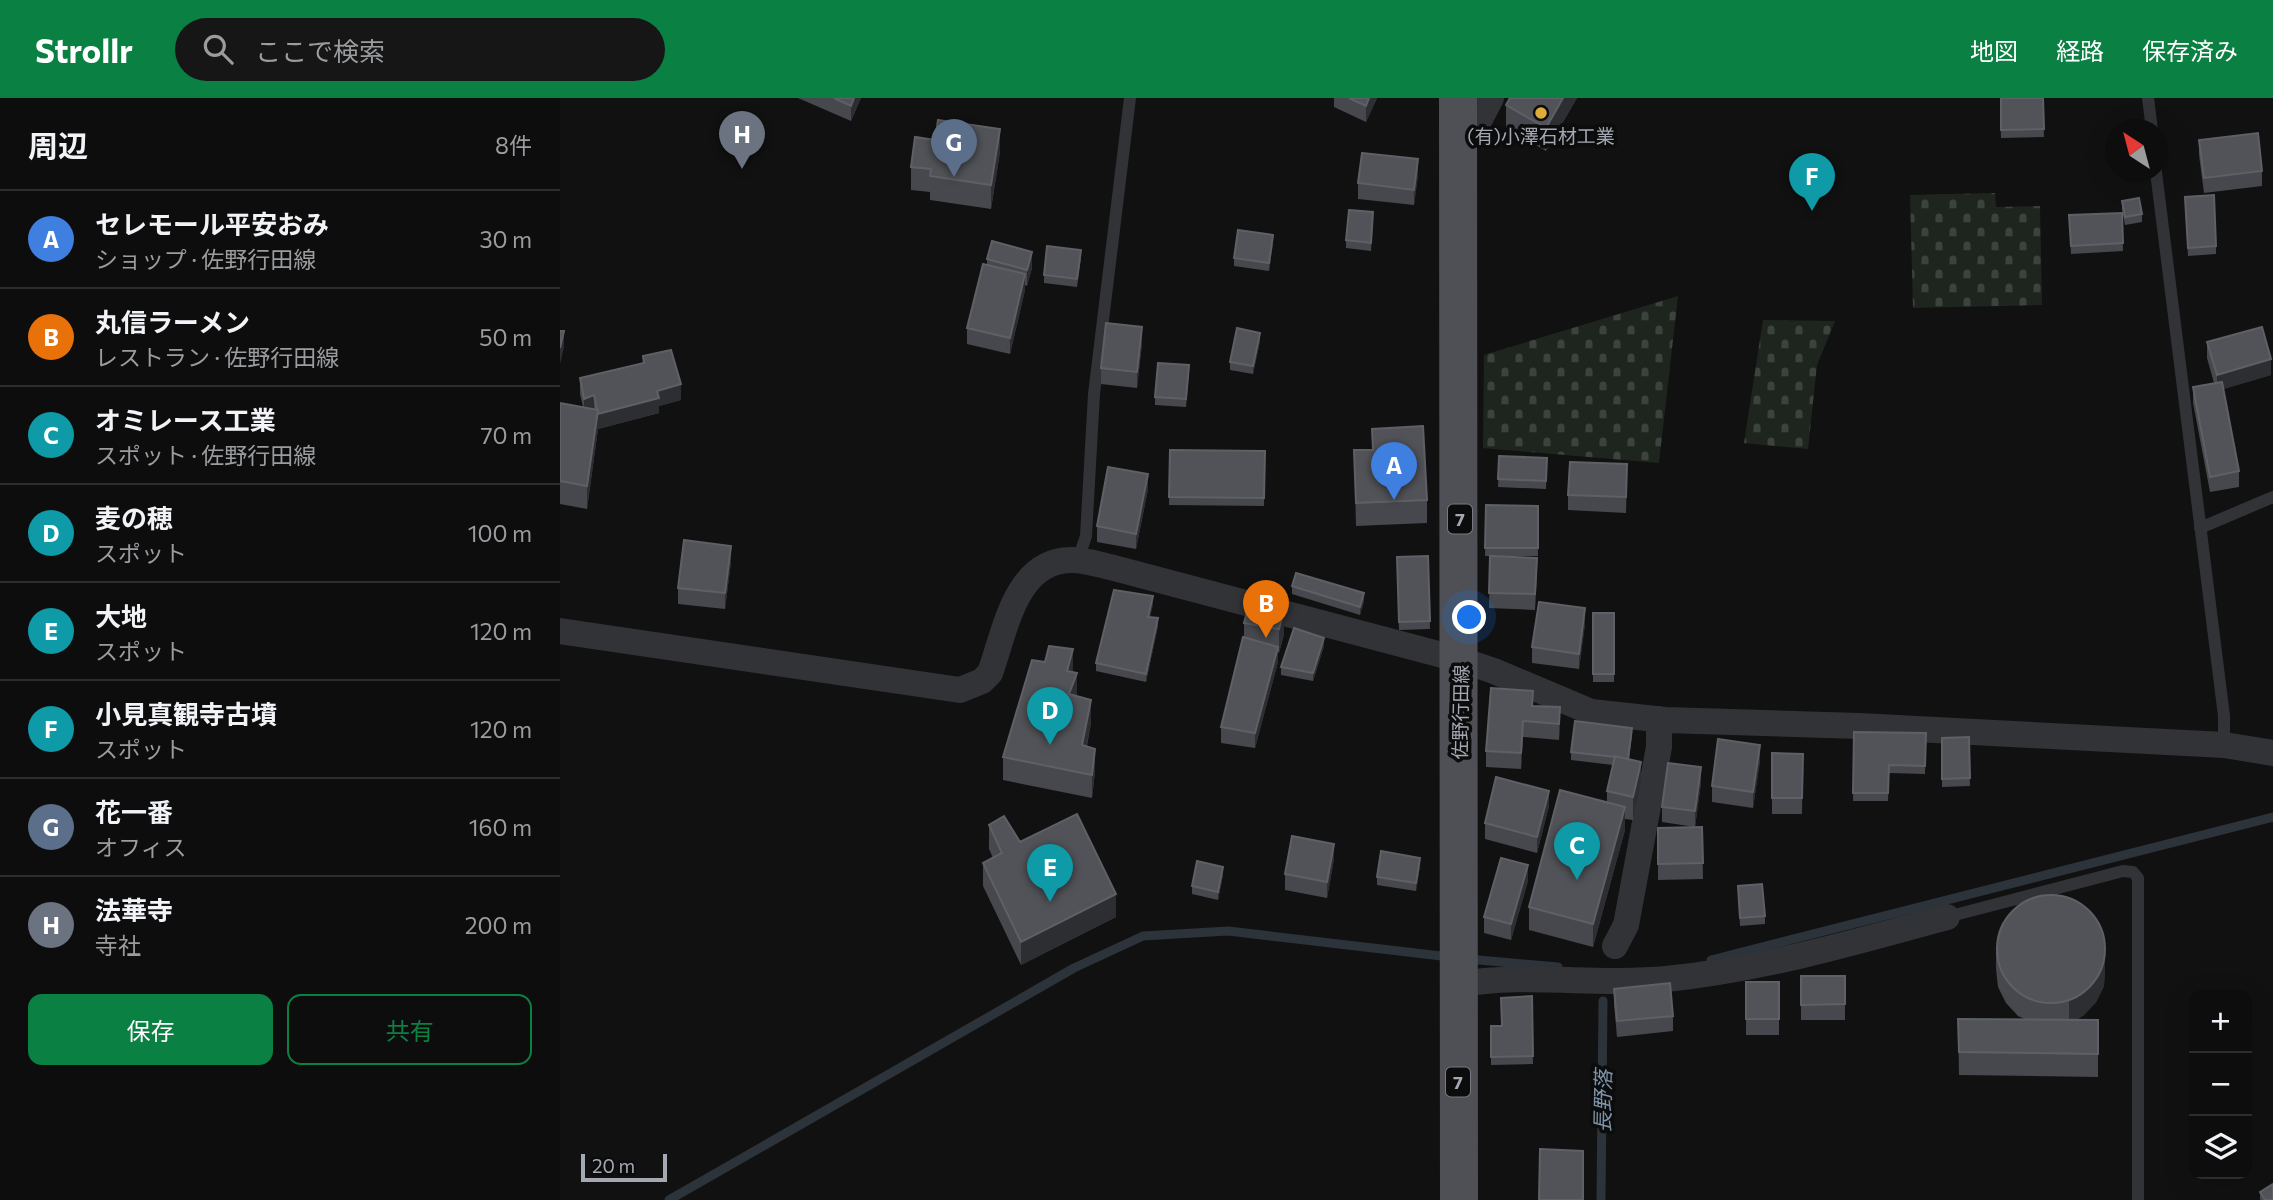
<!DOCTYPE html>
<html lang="ja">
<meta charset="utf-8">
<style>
:root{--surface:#0d0d0e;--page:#161617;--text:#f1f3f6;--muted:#9a9c9e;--line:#2d2d2e;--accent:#0b8043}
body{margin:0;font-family:Commissioner,"Noto Sans JP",sans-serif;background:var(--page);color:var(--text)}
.controls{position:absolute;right:21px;bottom:21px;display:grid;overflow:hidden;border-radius:14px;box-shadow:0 7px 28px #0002}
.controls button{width:63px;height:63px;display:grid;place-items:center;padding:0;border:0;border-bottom:2px solid var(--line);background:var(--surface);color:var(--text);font:35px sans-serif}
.compass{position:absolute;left:1545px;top:21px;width:63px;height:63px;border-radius:50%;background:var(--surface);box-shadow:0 7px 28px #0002;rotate:324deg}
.scale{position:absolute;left:21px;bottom:18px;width:86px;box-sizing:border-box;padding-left:7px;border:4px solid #a4a8b2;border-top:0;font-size:19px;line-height:24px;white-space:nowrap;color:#a4a8b2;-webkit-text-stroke:5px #0c0c0d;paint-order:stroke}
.you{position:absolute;left:910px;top:520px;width:24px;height:24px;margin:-18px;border:5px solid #fff;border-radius:50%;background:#1a73e8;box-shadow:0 0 0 10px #1a73e833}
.badge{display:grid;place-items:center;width:46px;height:46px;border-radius:50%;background:var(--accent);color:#fff;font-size:23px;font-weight:700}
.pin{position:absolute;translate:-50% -58px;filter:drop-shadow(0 2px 4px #0008)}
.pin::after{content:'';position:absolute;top:37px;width:24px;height:21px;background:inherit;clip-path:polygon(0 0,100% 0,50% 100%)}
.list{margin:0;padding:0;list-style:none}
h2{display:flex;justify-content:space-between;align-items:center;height:91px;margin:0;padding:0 28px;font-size:30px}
h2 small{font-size:23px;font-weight:400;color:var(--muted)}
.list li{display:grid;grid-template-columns:46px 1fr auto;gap:21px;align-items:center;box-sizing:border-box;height:98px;padding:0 28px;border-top:2px solid var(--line)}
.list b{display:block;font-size:26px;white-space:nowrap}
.list p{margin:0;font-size:23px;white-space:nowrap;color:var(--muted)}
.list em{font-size:23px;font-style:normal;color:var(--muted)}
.actions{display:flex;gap:14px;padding:21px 28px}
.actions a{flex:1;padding:16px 0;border:2px solid var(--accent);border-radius:14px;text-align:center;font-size:24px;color:var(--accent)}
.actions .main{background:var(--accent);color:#fff}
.icon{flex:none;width:38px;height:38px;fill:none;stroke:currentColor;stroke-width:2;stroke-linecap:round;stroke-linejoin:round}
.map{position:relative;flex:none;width:1713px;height:1102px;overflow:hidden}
header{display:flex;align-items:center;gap:42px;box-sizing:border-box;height:98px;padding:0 35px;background:var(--accent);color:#fff}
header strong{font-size:33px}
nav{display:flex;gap:38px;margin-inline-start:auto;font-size:24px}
.search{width:490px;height:63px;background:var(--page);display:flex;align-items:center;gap:18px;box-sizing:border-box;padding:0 24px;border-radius:38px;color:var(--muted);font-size:26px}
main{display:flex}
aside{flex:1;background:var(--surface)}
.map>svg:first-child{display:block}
</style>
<header>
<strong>Strollr</strong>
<div class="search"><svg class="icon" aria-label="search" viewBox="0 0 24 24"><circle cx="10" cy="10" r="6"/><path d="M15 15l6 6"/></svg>ここで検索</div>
<nav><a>地図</a><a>経路</a><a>保存済み</a></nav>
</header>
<main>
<aside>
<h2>周辺<small>8件</small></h2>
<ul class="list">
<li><span class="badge" style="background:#3f7fe0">A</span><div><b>セレモール平安おみ</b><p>ショップ · 佐野行田線</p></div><em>30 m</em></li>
<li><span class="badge" style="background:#e8710a">B</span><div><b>丸信ラーメン</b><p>レストラン · 佐野行田線</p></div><em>50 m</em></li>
<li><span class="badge" style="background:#0f9aa8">C</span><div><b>オミレース工業</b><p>スポット · 佐野行田線</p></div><em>70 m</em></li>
<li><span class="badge" style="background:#0f9aa8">D</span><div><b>麦の穂</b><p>スポット</p></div><em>100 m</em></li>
<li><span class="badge" style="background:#0f9aa8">E</span><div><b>大地</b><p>スポット</p></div><em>120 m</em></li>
<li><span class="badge" style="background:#0f9aa8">F</span><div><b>小見真観寺古墳</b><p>スポット</p></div><em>120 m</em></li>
<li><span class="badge" style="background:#5c6f8a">G</span><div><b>花一番</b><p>オフィス</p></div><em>160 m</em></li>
<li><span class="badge" style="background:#6b7280">H</span><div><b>法華寺</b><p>寺社</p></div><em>200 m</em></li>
</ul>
<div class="actions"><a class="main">保存</a><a>共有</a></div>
</aside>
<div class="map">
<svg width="1713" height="1102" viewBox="0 0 1713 1102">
<defs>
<pattern id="cemetery-stones" width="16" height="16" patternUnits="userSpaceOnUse" patternTransform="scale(1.75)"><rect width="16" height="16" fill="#1e251f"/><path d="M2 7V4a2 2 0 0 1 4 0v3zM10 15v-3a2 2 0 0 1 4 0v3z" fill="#3c423d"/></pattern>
</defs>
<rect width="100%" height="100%" fill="#111112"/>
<path fill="url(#cemetery-stones)" d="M1435 95 1436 109 1480 108 1482 207 1353 210 1350 97Z
M1118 198 1099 365 923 350 924 257Z
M1203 222 1275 223 1257 267 1248 351 1184 345Z"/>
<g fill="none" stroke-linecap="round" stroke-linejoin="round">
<path stroke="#2c333a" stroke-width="9" d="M908 861 998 869
M1151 862 1713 719
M109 1102 514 870 583 838 668 833 890 859
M1041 1102 1043 903"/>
<path stroke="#323337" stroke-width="12" d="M1588 0 1592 32
M1596 74 1664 618V647
M1640 430 1713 399
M518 462 526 438 534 296 570 0
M1387 819 1563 773 1573 774 1578 780V1102"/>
<path stroke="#323337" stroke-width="26" d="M898 38 920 21 931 0
M0 533 400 592 422 583 430 575C445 534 455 463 510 462 524 461 540 467 554 470L901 562 934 573 1031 614 1105 622 1299 628 1664 647 1713 655
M1055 848 1066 827 1099 649V621
M898 887C965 874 1037 888 1106 881 1202 871 1293 845 1387 819"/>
<path stroke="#4f5056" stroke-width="38" d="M898 0 899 1102"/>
</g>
<path fill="#47484d" d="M238 0H301L291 23Z
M774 0H817L806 24 774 9Z
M950 0H1017L986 53 946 30V7Z
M1440 0H1483L1484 39 1441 40Z
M375 42 440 54 431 111 370 102V94L351 92V69Z
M1639 42 1702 73V88L1644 95 1639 57Z
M858 77 854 107 798 101V85Z
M1562 103 1582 116V124L1565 127 1562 111Z
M1625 107 1656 148V156L1628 158Z
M1562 115 1563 153 1511 156 1509 117Z
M813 122 811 153 786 150V142Z
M713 145 709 173 674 168V160Z
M521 160 517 189 484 185V177Z
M427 161 472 170 467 188 465 187V192L450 256 407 246V230L427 167Z
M700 243 693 276 670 272V264Z
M1647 244 1711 277 1663 291 1679 373V389L1650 394 1633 305V289L1654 285 1647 260Z
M582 245 577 290 541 286V270Z
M83 258 121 302 99 308V315L38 331 27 411 0 406V305L23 309 20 296V280L83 265Z
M629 275 626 309 595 307V299Z
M812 331 867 402V425L796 428 794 352H812Z
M610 352 705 353 704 408 609 407Z
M939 358 987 360 986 391 938 389Z
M1067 382 1066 415 1008 412V397Z
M588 391 576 451 537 444V428Z
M926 407 978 408V458H925Z
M868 458 870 531 839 532 837 459Z
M930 458 977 476 975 512 929 510Z
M171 464 165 511 118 506V490Z
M732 488 804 503 800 517 732 496Z
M593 506 590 519 598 528 586 584 536 573V565Z
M689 506 724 536 719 555 718 554V564L695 650 661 645V629L684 540V525Z
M1033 515H1054V584H1033Z
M1025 526 1019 571 972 565V549Z
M764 548 753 583 721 577V569Z
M517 598 531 625 527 648 535 674 532 700 443 682V659Z
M973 608 1000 625 999 642 963 639 961 671 926 669V653Z
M1294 634 1366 635 1365 676 1329 675 1328 703H1293Z
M1072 638 1069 661 1081 687 1073 722 1065 721V732L1033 849 969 832V809L1047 704V693L1053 667 1011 662V654Z
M1409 639 1410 688 1382 689V640Z
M1212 655 1243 656 1242 716H1212Z
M1200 663 1193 710 1152 704V688Z
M1141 685 1135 729 1102 724V709Z
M989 708 977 755 925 741V725Z
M429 727 460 744 556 819 461 867 423 788V765L433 760 429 751Z
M1142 729 1143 781 1098 782V730Z
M774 761 767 800 725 792V776Z
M860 768 856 793 817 787V779Z
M663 777 658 802 632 796V788Z
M968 783 951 842 924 835V819Z
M1178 788 1205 818V826L1180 828Z
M1436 848 1545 869 1544 888 1536 904 1524 917 1516 922H1538V979L1399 977 1398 921H1465L1458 918 1446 905 1438 889 1436 871Z
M1241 878H1285V922H1241Z
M1186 884H1219V937H1186Z
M1054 891 1113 918V933L1057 939 1054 906Z
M972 898 973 966 931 967V928H942Z
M1700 1094 1713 1102H1700Z"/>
<path fill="#2d2e31" d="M294 0H301L291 23V8Z
M809 0H817L806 24V8Z
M1003 0H1017L986 53V30Z
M440 31V54L431 111V87Z
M858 61V77L854 107V92Z
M713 137V145L709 173V165Z
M472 154V170L467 188V172Z
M465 176V192L450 256V240Z
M582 229V245L577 290V274Z
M4 233V249L0 266V250Z
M700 235V243L693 276V268Z
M1711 261V277L1657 293V277Z
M121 286V302L99 308V315L38 331 27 411V388L38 316 97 293Z
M34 297V313L24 317V301Z
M588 376V391L576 451V436Z
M171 448V464L165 511V495Z
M804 495V503L800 517V509Z
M593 498V506L588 527V519Z
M1025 510V526L1019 571V556Z
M724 513V536L719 555V531Z
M598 520V528L586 584V576Z
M764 540V548L753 583V575Z
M718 549V564L695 650V635Z
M513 551V574L507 573Z
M517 575V598L509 596Z
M531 602V625L522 670V647Z
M1000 609V625L999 642V626Z
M963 623V639L961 671V655Z
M1200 647V663L1193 710V694Z
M535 651V674L532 700V677Z
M1081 664V687L1073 722V699Z
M1141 669V685L1135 729V713Z
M989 693V708L977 755V739Z
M1065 709V732L1033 849V826Z
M774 746V761L767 800V784Z
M860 760V768L856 793V785Z
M968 767V783L951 842V826Z
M663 769V777L658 802V794Z
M556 796V819L461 867V844Z
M1545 846V869L1544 888 1536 904 1524 917 1509 926V902Z"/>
<path fill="#515358" stroke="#5e6066" stroke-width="2" d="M274 0H294L291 8Z
M789 0H809L806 8Z
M950 0H1003L986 30 946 7Z
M1441 0H1483L1484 31 1441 32Z
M378 22 440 31 431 87 370 78 371 71 351 69 355 39 375 42Z
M1698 35 1702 73 1644 80 1639 42Z
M802 55 858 61 854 92 798 85Z
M1654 97 1656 148 1628 150 1625 99Z
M1579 100 1582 116 1565 119 1562 103Z
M789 112 813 114 811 145 786 142Z
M1562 115 1563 145 1511 148 1509 117Z
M678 132 713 137 709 165 674 160Z
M432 143 472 154 467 172 427 161Z
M487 148 521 152 517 181 484 177Z
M423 166 465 176 450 240 407 230Z
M546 225 582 229 577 274 541 270Z
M1702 229 1711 261 1657 277 1647 244Z
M677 230 700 235 693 268 670 264Z
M0 233H4L0 250Z
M111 252 121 286 97 293 99 300 38 316V312H37L34 297 24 301 20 280 84 265 83 258Z
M598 265 629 267 626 301 595 299Z
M1662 284 1679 373 1650 379 1633 289Z
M0 305 38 312 27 388 0 383Z
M863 328 867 402 796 405 794 352H813L812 331Z
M610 352 705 353 704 400 609 399Z
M939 358 987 360 986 383 938 381Z
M1010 364 1067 366 1066 399 1008 397Z
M548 369 588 376 576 436 537 428Z
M926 407 978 408V450H925Z
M124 442 171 448 165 495 118 490Z
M868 458 870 523 839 524 837 459Z
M930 458 977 460 975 496 929 495Z
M736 475 804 495 800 509 732 488Z
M554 492 593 498 588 519 598 520 586 576 536 565Z
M979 504 1025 510 1019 556 972 549Z
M689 506 724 513 719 531 684 525Z
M1033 515H1054V576H1033Z
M734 530 764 540 753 575 721 569Z
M683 539 718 549 695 635 661 629Z
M489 548 513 551 507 573 517 575 509 596 531 602 522 647 535 651 532 677 443 659 472 562 485 564Z
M931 590 973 593 972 608 1000 609 999 626 963 623 961 655 926 653Z
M1015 623 1072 630 1068 661 1055 658V659L1011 654Z
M1294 634 1366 635 1365 668 1329 667 1328 695H1293Z
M1409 639 1410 680 1382 681V640Z
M1158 641 1200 647 1193 694 1152 688Z
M1212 655 1243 656 1242 700H1212Z
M1055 658 1081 664 1073 699 1047 693Z
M1108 665 1141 669 1135 713 1102 709Z
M936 679 989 693 977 739 925 725Z
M1000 692 1065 709 1033 826 969 809Z
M517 716 556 796 461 844 423 765 442 755 429 727 444 718 460 744Z
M1142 729 1143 765 1098 766V730Z
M732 738 774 746 767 784 725 776Z
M821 753 860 760 856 785 817 779Z
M941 760 968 767 951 826 924 819Z
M637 763 663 769 658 794 632 788Z
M1202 786 1205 818 1180 820 1178 788Z
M1437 851a54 54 0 1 1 108 0a54 54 0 1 1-108 0Z
M1241 878H1285V906L1241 907Z
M1186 884H1219V921H1186Z
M1110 885 1113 918 1057 923 1054 891Z
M972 898 973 958 931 959V928H942L941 900Z
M1398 921 1538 922V956L1399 954Z
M980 1051 1023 1053V1102H979Z
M1713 1086V1102H1705L1700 1094Z"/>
<circle fill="#dfac3c" stroke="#0c0c0d" stroke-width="2.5" cx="981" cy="15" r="7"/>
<g text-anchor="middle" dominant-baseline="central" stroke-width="7" stroke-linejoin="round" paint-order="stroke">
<g fill="#0c0c0d" stroke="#767980" stroke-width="2">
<rect x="888" y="406.5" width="24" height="29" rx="5"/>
<rect x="886" y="969.5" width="24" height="29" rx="5"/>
</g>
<g font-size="18" font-weight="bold" fill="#a4a8b2">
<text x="900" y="421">7</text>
<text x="898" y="984">7</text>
</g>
<g font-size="19" fill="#a4a8b2" stroke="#0c0c0d">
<text x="981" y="37">(有)小澤石材工業</text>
</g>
<g font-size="19" fill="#a4a8b2" stroke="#0c0c0d">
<text transform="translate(900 614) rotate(-89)">佐野行田線</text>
</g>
<g font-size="21" font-style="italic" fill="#7d94aa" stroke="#0c0c0d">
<text transform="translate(1042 1003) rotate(-89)">長野落</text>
</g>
</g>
</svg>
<div class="controls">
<button>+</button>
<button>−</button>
<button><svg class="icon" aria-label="layers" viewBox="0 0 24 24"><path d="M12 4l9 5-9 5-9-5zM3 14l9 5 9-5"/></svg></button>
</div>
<svg class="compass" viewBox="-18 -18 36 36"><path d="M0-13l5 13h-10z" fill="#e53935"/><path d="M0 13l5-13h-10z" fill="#9a9c9e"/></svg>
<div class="scale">20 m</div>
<div class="you"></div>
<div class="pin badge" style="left:834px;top:402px;background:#3f7fe0">A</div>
<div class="pin badge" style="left:706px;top:540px;background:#e8710a">B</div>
<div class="pin badge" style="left:1017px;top:782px;background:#0f9aa8">C</div>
<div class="pin badge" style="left:490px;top:647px;background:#0f9aa8">D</div>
<div class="pin badge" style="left:490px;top:804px;background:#0f9aa8">E</div>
<div class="pin badge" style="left:1252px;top:113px;background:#0f9aa8">F</div>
<div class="pin badge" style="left:394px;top:79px;background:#5c6f8a">G</div>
<div class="pin badge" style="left:182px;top:71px;background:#6b7280">H</div>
</div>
</main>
